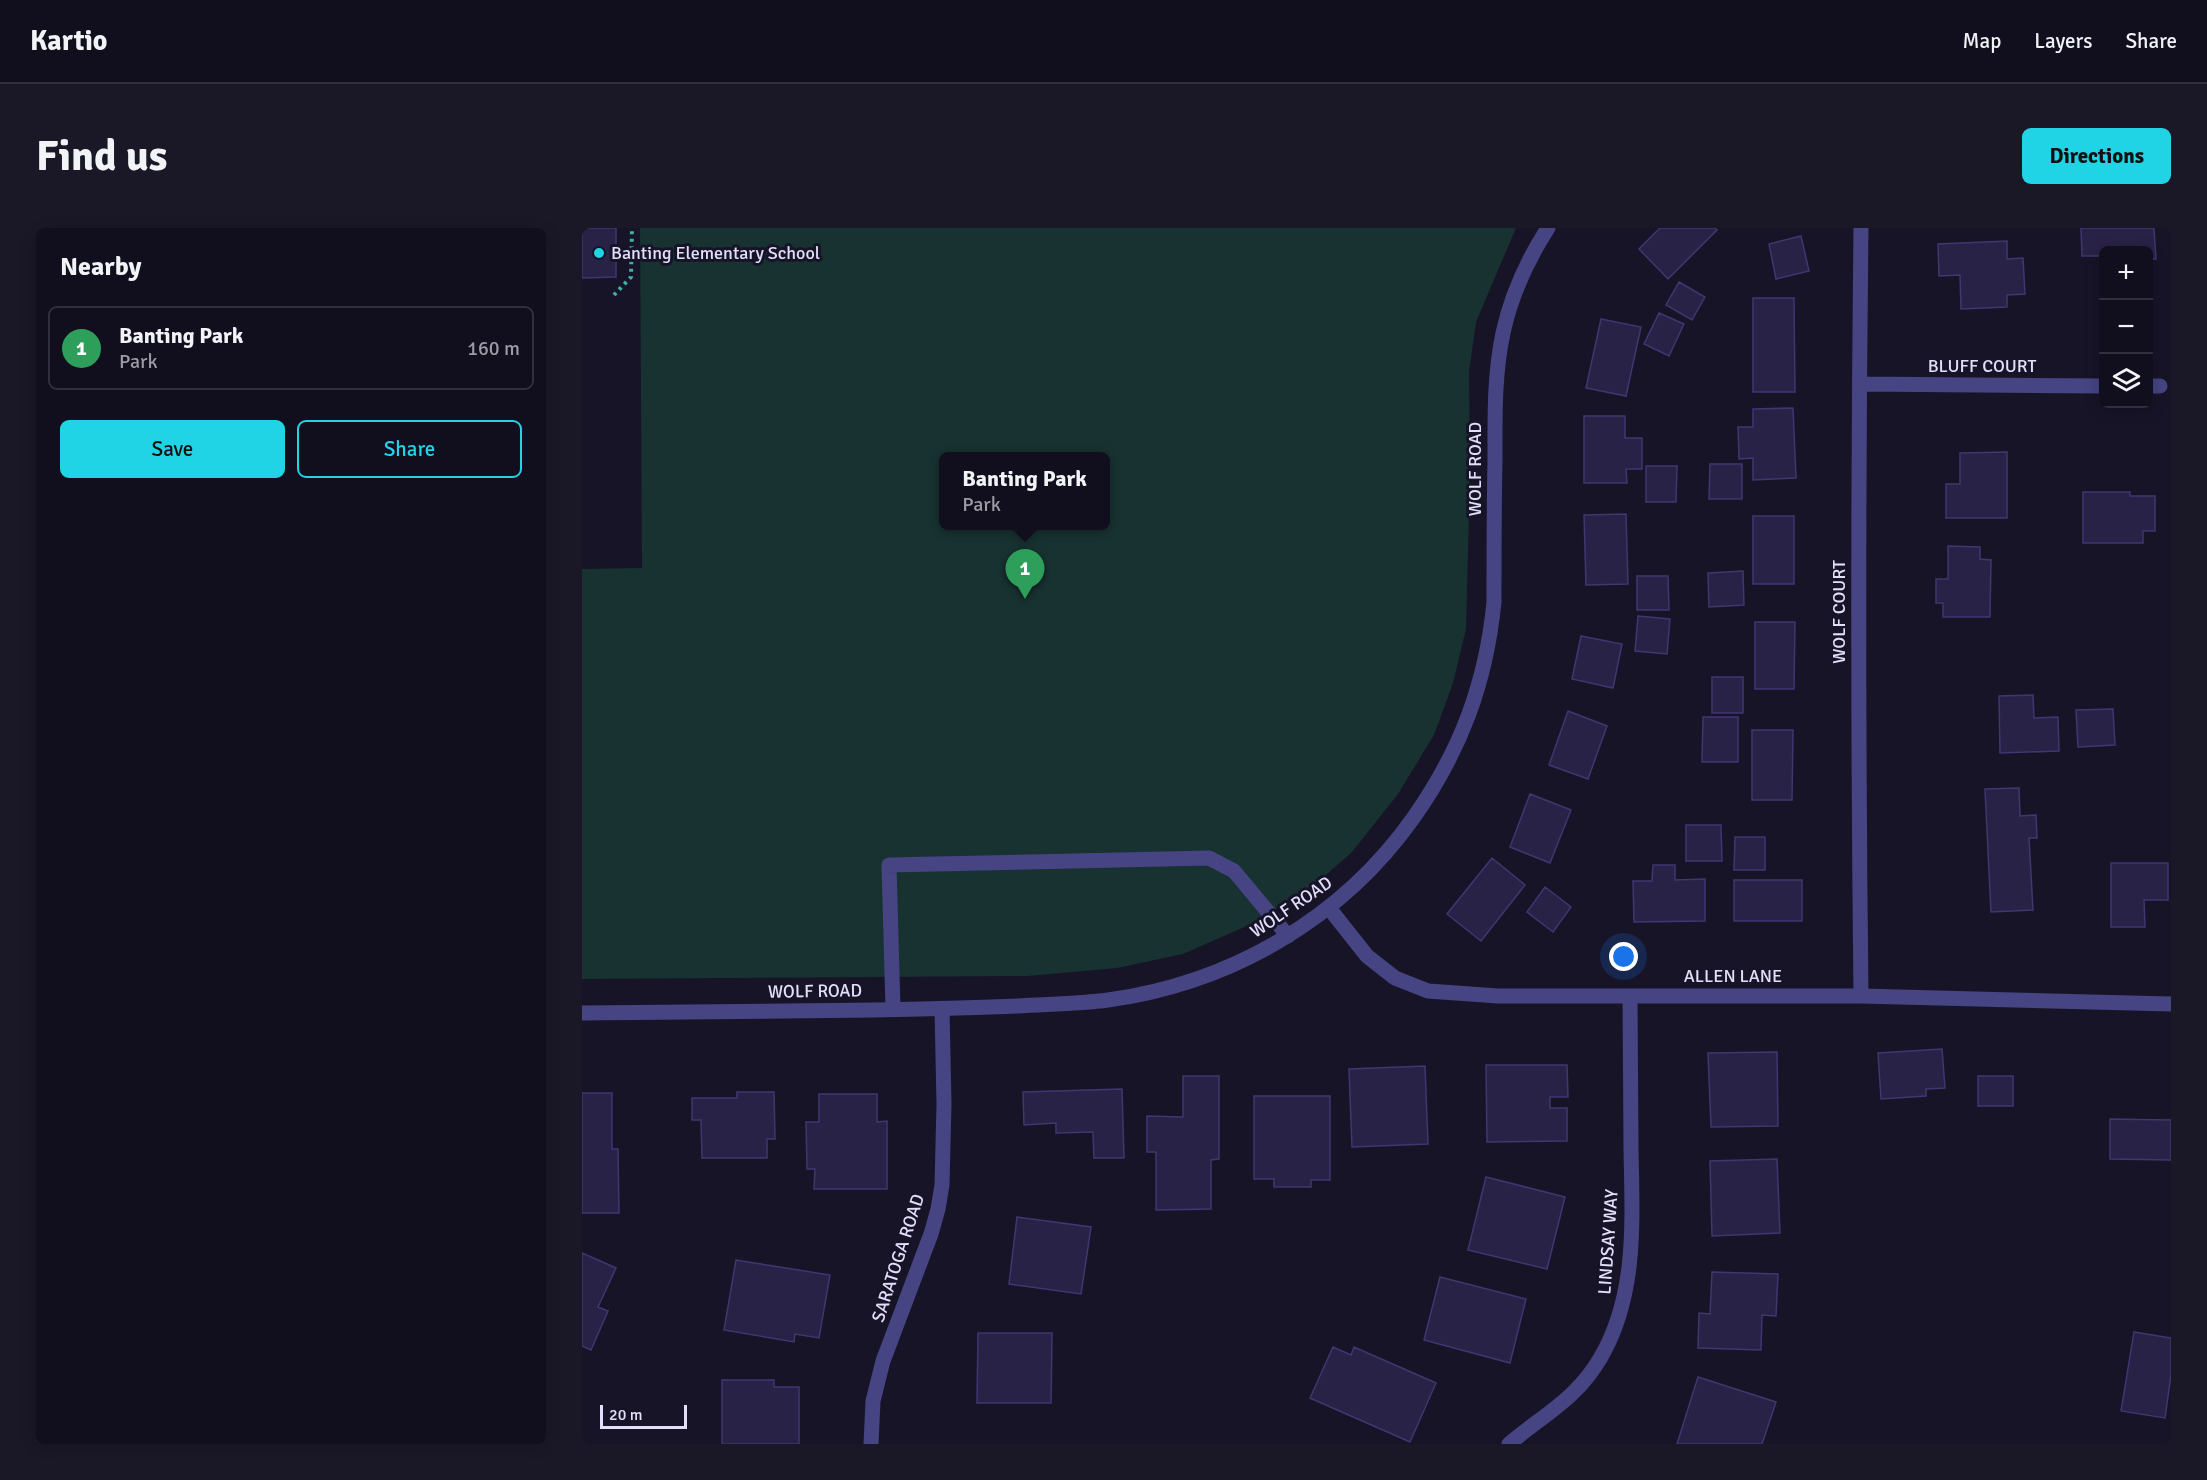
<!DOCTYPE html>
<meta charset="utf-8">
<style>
:root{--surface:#110f1e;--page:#1a1827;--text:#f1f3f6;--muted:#9c9ca4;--line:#302f3c;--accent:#20d4e5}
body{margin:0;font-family:Signika,sans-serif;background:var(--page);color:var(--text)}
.controls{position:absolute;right:18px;top:18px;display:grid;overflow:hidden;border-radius:9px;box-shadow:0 3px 15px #0003}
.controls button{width:54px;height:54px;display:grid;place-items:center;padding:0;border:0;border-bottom:2px solid var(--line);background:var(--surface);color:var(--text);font:30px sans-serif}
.scale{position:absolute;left:18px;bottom:15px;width:87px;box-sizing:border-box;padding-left:6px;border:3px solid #e2dffb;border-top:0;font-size:16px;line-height:21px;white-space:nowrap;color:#e2dffb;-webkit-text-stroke:4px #171428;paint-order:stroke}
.you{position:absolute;left:1042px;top:729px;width:21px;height:21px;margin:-15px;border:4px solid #fff;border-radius:50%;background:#1a73e8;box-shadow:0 0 0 9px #1a73e833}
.badge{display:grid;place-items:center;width:39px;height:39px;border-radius:50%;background:var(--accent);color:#fff;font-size:20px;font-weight:700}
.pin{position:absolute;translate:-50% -50px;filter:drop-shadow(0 2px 3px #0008)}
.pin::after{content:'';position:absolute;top:32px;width:21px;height:18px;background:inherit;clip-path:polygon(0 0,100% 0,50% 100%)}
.popup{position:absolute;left:357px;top:224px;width:171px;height:78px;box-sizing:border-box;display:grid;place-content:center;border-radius:9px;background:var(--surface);filter:drop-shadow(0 2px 4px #0005);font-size:20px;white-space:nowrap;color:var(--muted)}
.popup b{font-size:22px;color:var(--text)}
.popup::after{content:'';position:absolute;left:50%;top:100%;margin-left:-12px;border:12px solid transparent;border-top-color:var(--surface)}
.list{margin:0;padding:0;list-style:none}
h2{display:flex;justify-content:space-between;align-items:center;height:78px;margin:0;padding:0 24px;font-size:26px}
h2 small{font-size:20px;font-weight:400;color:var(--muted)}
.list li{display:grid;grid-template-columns:39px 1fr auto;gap:18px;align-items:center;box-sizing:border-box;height:84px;margin:0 12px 12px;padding:0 12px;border:2px solid var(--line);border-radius:9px}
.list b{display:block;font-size:22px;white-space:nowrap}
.list p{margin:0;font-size:20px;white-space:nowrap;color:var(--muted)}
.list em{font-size:20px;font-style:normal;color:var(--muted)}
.actions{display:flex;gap:12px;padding:18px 24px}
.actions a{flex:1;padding:14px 0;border:2px solid var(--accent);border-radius:9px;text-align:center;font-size:21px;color:var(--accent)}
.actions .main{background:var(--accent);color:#111}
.icon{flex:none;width:33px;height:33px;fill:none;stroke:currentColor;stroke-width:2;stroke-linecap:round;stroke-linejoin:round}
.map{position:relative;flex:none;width:1589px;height:1216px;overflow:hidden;border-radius:9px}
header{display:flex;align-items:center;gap:36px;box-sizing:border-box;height:84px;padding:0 30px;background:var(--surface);border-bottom:2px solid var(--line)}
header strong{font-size:28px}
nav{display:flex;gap:33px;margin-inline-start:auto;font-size:21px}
.intro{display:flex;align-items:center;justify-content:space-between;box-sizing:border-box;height:144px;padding:0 36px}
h1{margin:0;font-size:42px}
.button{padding:15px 27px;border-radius:9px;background:var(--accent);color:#111;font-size:21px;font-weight:700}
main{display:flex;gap:36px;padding:0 36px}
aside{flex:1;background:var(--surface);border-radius:9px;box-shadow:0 3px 15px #0003}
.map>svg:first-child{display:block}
</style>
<header>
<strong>Kartio</strong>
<nav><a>Map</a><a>Layers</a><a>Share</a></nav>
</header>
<div class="intro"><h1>Find us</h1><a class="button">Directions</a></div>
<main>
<aside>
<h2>Nearby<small></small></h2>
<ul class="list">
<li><span class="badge" style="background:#2e9e5b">1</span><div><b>Banting Park</b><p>Park</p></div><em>160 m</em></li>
</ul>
<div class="actions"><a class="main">Save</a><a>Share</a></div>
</aside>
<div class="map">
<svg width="1589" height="1216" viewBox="0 0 1589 1216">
<rect width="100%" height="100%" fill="#171428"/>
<path fill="#173230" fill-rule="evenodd" d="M58 0H934L894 94 887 144 888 246 884 401 871 455 852 507 816 566 770 624 734 656 667 697 601 726 535 740 446 748 0 751V341L60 340ZM362 228H524V298H362Z"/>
<path fill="#292247" stroke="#413670" stroke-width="1.5" d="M0 0H34V49L0 50Z
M1078 0H1133L1135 2 1086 51 1057 21Z
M1499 0H1572L1574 31H1566V22H1522V33H1518V28H1500Z
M1219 8 1227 43 1194 51 1187 16Z
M1425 13V31L1441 30 1443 66 1425 67V79L1379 81 1378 47 1357 48 1356 16Z
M1097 54 1123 69 1110 92 1084 77Z
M1171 70H1212L1213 164H1171Z
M1077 85 1102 96 1087 128 1062 116Z
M1019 91 1059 99 1044 168 1004 160Z
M1211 180 1214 250 1171 252V230L1157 231 1156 199H1171V181Z
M1002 188H1043V210H1060V241H1044L1045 255H1002Z
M1425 224V290H1364V256H1378V225Z
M1128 236H1160V271H1127Z
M1064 238H1095L1094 274H1064Z
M1501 264H1548V268H1573V303H1561V315H1501Z
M1044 286 1046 356 1004 357 1002 287Z
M1171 288H1212V356H1171Z
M1366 318 1398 319V331L1409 332 1408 389H1361V375H1354V351H1366Z
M1161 343 1162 377 1127 379 1126 345Z
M1055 348H1086L1087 382H1055Z
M1056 388 1088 391 1085 426 1053 423Z
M1173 394H1213L1212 461H1173Z
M999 408 1040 416 1031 460 990 451Z
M1130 449H1161V485H1130Z
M1451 467 1452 490 1476 489 1477 523 1418 525 1417 468Z
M1531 481 1533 517 1496 519 1494 482Z
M986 483 1025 498 1006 551 967 537Z
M1121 489H1156V534H1120Z
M1170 502H1211L1210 572H1170Z
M1437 560 1438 588 1454 587 1455 610H1447L1451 682 1409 684 1403 561Z
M948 566 989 582 968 635 928 619Z
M1104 597H1139L1140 633H1104Z
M1153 609H1183V642H1152Z
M910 630 943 657 899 713 865 686Z
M1529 635H1586V672H1562L1563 699H1529Z
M1071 637H1093V652L1123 651V693L1052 694 1051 653H1070Z
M1152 652H1220V693H1152Z
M963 659 989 679 971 704 945 684Z
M1360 821 1363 860 1344 861V868L1299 871 1296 825Z
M1195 824 1196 898 1129 899 1126 825Z
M904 837H985L986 869H968V880H985V913L905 914Z
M843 838 846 916 770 919 767 841Z
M601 848H637V931L629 932V981L574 982V924H565V888L601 889Z
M1396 848H1431V878H1396Z
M540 861 542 930H512L511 904 474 905V895L442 897 441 864Z
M155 864H192L193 911H185V930H120L119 892H110V870H155Z
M0 865H30V921H36L37 985H0Z
M237 866H295V894L305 893V961H232L233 941H225L224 894H237Z
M672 868H748V952H729V959H692V951H672Z
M1528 891 1589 892V932L1528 931Z
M1195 931 1198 1005 1130 1008 1128 933Z
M904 949 983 969 965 1041 886 1022Z
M435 989 509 999 499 1066 427 1056Z
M0 1025 34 1040 16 1079 26 1083 9 1122 0 1118Z
M154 1032 248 1047 237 1110 213 1106 212 1114 142 1102Z
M1130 1044 1196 1046 1194 1088 1180 1087 1179 1122 1116 1120 1117 1085 1128 1086Z
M858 1049 944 1071 928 1135 842 1112Z
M1552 1104 1589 1110V1147L1583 1190 1539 1183Z
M396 1105H470L469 1175H395Z
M751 1119 769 1127 772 1119 854 1155 828 1214 728 1170Z
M1116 1149 1194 1174 1180 1216H1095Z
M140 1152H192V1159H217V1216H140Z"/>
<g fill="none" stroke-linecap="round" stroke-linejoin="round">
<path stroke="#3fafa7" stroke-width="4" stroke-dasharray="3 4.5" stroke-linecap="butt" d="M32 67 49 49 50 0"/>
<path stroke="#464482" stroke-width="15" d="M311 781 307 637 627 630 652 643 706 708"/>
<path stroke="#464482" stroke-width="15" d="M1279 0C1276 256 1276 512 1279 768
M1279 156 1522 158
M1566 158H1578
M747 680 785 728 813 750 846 763 916 768H1279L1589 776
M0 785C98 784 196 783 294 782 341 781 388 780 435 778 466 776 496 776 526 772 649 755 760 691 832 589 879 522 904 455 912 374 912 327 912 280 913 232 913 190 912 147 921 105 929 68 946 31 966 0
M289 1216 291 1173 301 1133 349 1006 356 981 360 957 362 876 360 781
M927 1216C961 1187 995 1171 1019 1129 1056 1065 1050 990 1049 919 1049 869 1048 818 1048 768"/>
</g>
<circle fill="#20d4e5" stroke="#171428" stroke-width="2" cx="17" cy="25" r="6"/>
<g text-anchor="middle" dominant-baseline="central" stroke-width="6" stroke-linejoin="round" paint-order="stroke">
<g font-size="18" fill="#e2dffb" stroke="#171428" text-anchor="start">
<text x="29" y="25">Banting Elementary School</text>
</g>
<g font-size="18" fill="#e2dffb" stroke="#171428">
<text x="1400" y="138">BLUFF COURT</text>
<text transform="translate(893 241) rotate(-90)">WOLF ROAD</text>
<text transform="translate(1257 384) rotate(-90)">WOLF COURT</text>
<text transform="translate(709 679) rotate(-34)">WOLF ROAD</text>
<text x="1151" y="748">ALLEN LANE</text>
<text transform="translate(233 763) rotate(-1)">WOLF ROAD</text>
<text transform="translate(1026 1014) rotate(-86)">LINDSAY WAY</text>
<text transform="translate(316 1030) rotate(-72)">SARATOGA ROAD</text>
</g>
</g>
</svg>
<div class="controls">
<button>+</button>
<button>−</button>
<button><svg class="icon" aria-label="layers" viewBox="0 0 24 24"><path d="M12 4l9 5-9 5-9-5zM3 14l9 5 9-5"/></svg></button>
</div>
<div class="scale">20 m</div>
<div class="you"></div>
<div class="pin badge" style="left:443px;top:371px;background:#2e9e5b">1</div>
<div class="popup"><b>Banting Park</b>Park</div>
</div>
</main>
